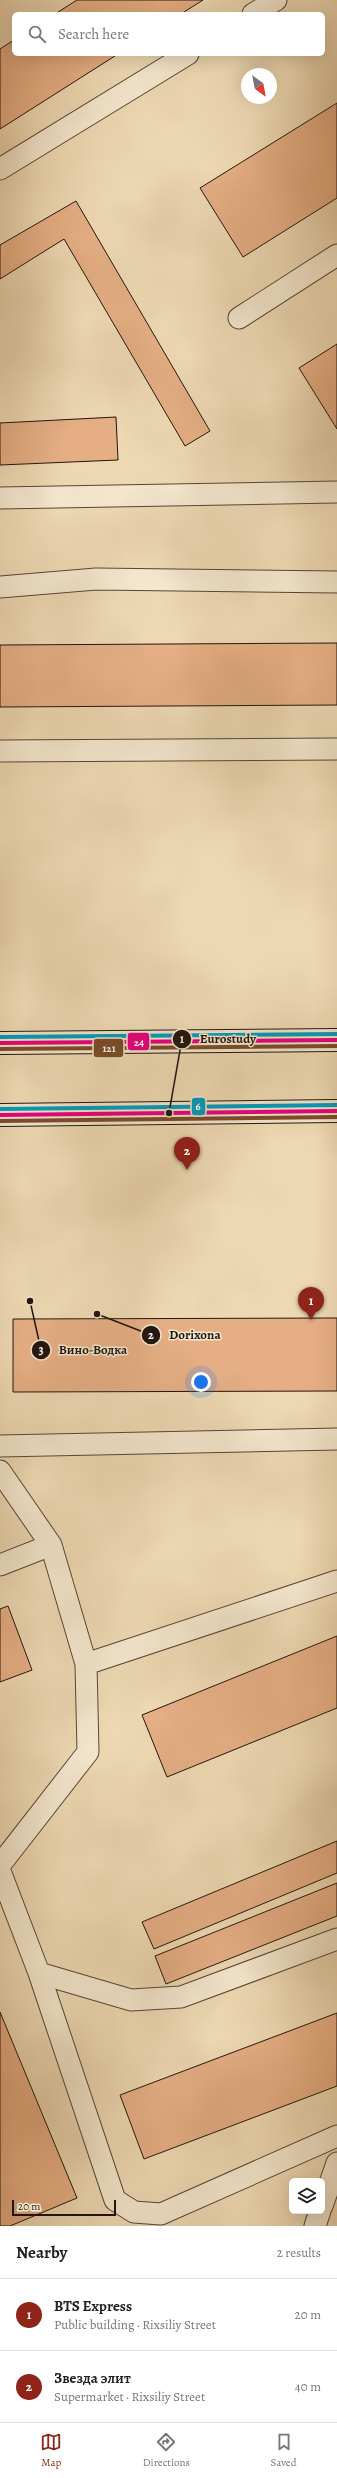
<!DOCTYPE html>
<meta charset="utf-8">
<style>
:root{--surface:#fff;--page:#f6f6f6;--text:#222;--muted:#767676;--line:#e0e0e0;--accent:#8f2418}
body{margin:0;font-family:Alegreya,serif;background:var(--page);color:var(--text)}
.controls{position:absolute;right:12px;bottom:12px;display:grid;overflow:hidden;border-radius:6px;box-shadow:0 4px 16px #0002}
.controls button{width:36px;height:36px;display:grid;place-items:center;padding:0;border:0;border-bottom:1px solid var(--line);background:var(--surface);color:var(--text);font:20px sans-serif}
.compass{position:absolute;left:241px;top:68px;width:36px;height:36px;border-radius:50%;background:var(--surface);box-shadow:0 4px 16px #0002;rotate:148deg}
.scale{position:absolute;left:12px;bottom:10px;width:104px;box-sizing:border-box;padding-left:4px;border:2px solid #22160e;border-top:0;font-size:11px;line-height:14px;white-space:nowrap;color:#22160e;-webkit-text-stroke:3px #f3e6cd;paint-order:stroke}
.you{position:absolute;left:201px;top:1382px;width:14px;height:14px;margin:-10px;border:3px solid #fff;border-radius:50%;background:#1a73e8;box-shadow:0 0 0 6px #1a73e833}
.badge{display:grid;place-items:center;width:26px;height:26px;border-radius:50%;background:var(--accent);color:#fff;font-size:13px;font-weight:700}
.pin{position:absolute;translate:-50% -33px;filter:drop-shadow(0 1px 2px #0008)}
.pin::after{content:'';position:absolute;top:21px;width:14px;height:12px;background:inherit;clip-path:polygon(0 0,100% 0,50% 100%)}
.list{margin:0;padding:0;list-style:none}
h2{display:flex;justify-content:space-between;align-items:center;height:52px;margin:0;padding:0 16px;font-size:17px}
h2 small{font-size:13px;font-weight:400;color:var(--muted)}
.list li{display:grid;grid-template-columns:26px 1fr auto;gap:12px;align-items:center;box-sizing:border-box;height:72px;padding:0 16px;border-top:1px solid var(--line)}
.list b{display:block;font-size:15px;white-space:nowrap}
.list p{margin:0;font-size:13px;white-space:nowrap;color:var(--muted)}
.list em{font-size:13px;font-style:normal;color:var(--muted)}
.icon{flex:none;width:22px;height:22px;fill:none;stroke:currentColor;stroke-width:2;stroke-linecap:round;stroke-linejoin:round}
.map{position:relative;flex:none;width:337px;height:2226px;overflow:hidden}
.search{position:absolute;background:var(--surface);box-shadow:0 4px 16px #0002;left:12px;right:12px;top:12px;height:44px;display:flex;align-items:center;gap:10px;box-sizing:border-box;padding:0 14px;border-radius:6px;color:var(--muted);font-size:15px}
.sheet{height:196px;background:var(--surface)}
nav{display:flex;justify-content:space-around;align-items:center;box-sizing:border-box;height:56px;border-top:1px solid var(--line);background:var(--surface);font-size:11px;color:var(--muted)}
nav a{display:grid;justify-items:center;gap:2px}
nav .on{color:var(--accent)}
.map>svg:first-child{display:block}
</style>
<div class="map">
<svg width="337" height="2226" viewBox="0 0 337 2226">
<rect width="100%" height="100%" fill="#edd8b2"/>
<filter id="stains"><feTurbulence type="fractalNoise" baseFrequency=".005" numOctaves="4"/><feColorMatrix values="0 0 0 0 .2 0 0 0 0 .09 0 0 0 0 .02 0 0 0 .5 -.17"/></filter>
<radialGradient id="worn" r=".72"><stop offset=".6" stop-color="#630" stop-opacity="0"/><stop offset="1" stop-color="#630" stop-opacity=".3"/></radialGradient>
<path fill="#e5ae84" stroke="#22160e" d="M77 0H203L181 14H55Z
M14 40V54H118L0 129V49Z
M337 103V198L243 257 200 188Z
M76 201 210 431 185 446 64 239 0 279V245Z
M337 344V429L299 368Z
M116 417 118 460 0 465V423Z
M337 643V705L0 707V645Z
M337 1318V1391L13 1392V1319Z
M8 1606 32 1670 0 1682V1609Z
M337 1636V1708L167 1777 142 1715Z
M337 1841V1873L154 1949 142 1922Z
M337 1883V1916L166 1984 155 1956Z
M0 2012 77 2198 10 2226H0Z
M337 2013V2086L144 2159 120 2095Z"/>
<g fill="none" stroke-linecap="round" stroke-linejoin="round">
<g stroke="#554637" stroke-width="23">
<path id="service" d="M253 14 276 0
M0 169 188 54
M239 318 337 255
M0 498 337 492
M0 587 96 579 337 582
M0 751 337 749
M0 1446 337 1439
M0 1471 51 1545 86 1664
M0 1565 51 1545
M0 1865 88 1752 86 1664 337 1581
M0 1871 39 1973 115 2200 134 2212 161 2214 337 2136
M39 1973 131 2000 181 1997 337 1939
M322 2206 337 2163
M315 2226 320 2211"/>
</g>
<g stroke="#22160e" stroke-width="24">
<path id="secondary" d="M0 1043 337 1040
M0 1115 337 1111"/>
</g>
<use href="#service" stroke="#f3e6cd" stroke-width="21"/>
<use href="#secondary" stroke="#f3e6cd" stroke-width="22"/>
<g stroke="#f3e6cd" stroke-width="7">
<path id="bus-1" d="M0 1043 337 1040
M0 1115 337 1111"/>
</g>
<g stroke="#f3e6cd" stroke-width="7">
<path id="bus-2" d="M0 1049 337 1046
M0 1121 337 1117"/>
</g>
<g stroke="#f3e6cd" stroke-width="7">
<path id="bus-3" d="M0 1037 337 1034
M0 1109 337 1105"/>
</g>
<use href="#bus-1" stroke="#e5007d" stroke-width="4"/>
<use href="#bus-2" stroke="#7a4b2a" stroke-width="4"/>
<use href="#bus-3" stroke="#039abb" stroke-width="4"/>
</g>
<path fill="none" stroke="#22160e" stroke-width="1.5" d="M169 1113L182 1039M97 1314L151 1335M30 1301L41 1350"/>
<g fill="#22160e" stroke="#f3e6cd" stroke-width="1.5">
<circle cx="169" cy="1113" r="4"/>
<circle cx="97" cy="1314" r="4"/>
<circle cx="30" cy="1301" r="4"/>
<circle cx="182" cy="1039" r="10"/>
<circle cx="151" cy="1335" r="10"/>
<circle cx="41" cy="1350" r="10"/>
</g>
<g font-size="12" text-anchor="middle" font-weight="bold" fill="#fff">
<text x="182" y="1043">1</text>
<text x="151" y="1339">2</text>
<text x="41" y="1354">3</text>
</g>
<g font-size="13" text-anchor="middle" font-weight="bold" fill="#22160e" stroke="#f3e6cd" stroke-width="3" stroke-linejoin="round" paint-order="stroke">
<text x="228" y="1043">Eurostudy</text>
<text x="195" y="1339">Dorixona</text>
<text x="93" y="1354">Вино-Водка</text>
</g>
<g stroke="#f3e6cd" stroke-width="1.5">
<rect x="127" y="1032" width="23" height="19" rx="4" fill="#e5007d"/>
<rect x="93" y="1038" width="31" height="20" rx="4" fill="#7a4b2a"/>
<rect x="191" y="1097" width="15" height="19" rx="4" fill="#039abb"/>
</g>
<g font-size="11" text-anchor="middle" font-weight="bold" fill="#fff">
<text x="139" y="1046">24</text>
<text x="109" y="1052">121</text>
<text x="198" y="1110">6</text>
</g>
<rect width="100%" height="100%" filter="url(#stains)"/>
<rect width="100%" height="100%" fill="url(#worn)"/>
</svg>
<div class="controls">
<button><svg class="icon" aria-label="layers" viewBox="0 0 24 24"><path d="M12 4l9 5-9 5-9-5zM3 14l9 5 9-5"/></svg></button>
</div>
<svg class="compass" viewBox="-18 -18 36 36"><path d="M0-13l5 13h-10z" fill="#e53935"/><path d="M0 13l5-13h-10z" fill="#767676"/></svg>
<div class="scale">20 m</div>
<div class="you"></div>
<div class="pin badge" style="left:311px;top:1320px">1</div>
<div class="pin badge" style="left:187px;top:1170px">2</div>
<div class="search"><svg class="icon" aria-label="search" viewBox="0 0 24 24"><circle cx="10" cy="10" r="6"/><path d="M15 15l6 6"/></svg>Search here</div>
</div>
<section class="sheet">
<h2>Nearby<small>2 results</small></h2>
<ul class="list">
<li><span class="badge">1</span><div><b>BTS Express</b><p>Public building · Rixsiliy Street</p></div><em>20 m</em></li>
<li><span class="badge">2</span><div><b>Звезда элит</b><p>Supermarket · Rixsiliy Street</p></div><em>40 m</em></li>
</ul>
</section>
<nav>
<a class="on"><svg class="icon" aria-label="map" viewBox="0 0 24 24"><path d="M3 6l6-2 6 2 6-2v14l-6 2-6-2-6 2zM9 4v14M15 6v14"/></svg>Map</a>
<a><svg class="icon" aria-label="directions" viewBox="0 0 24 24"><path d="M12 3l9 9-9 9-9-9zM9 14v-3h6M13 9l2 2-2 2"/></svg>Directions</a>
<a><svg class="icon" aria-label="saved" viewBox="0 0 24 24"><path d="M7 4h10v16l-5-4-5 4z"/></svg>Saved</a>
</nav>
